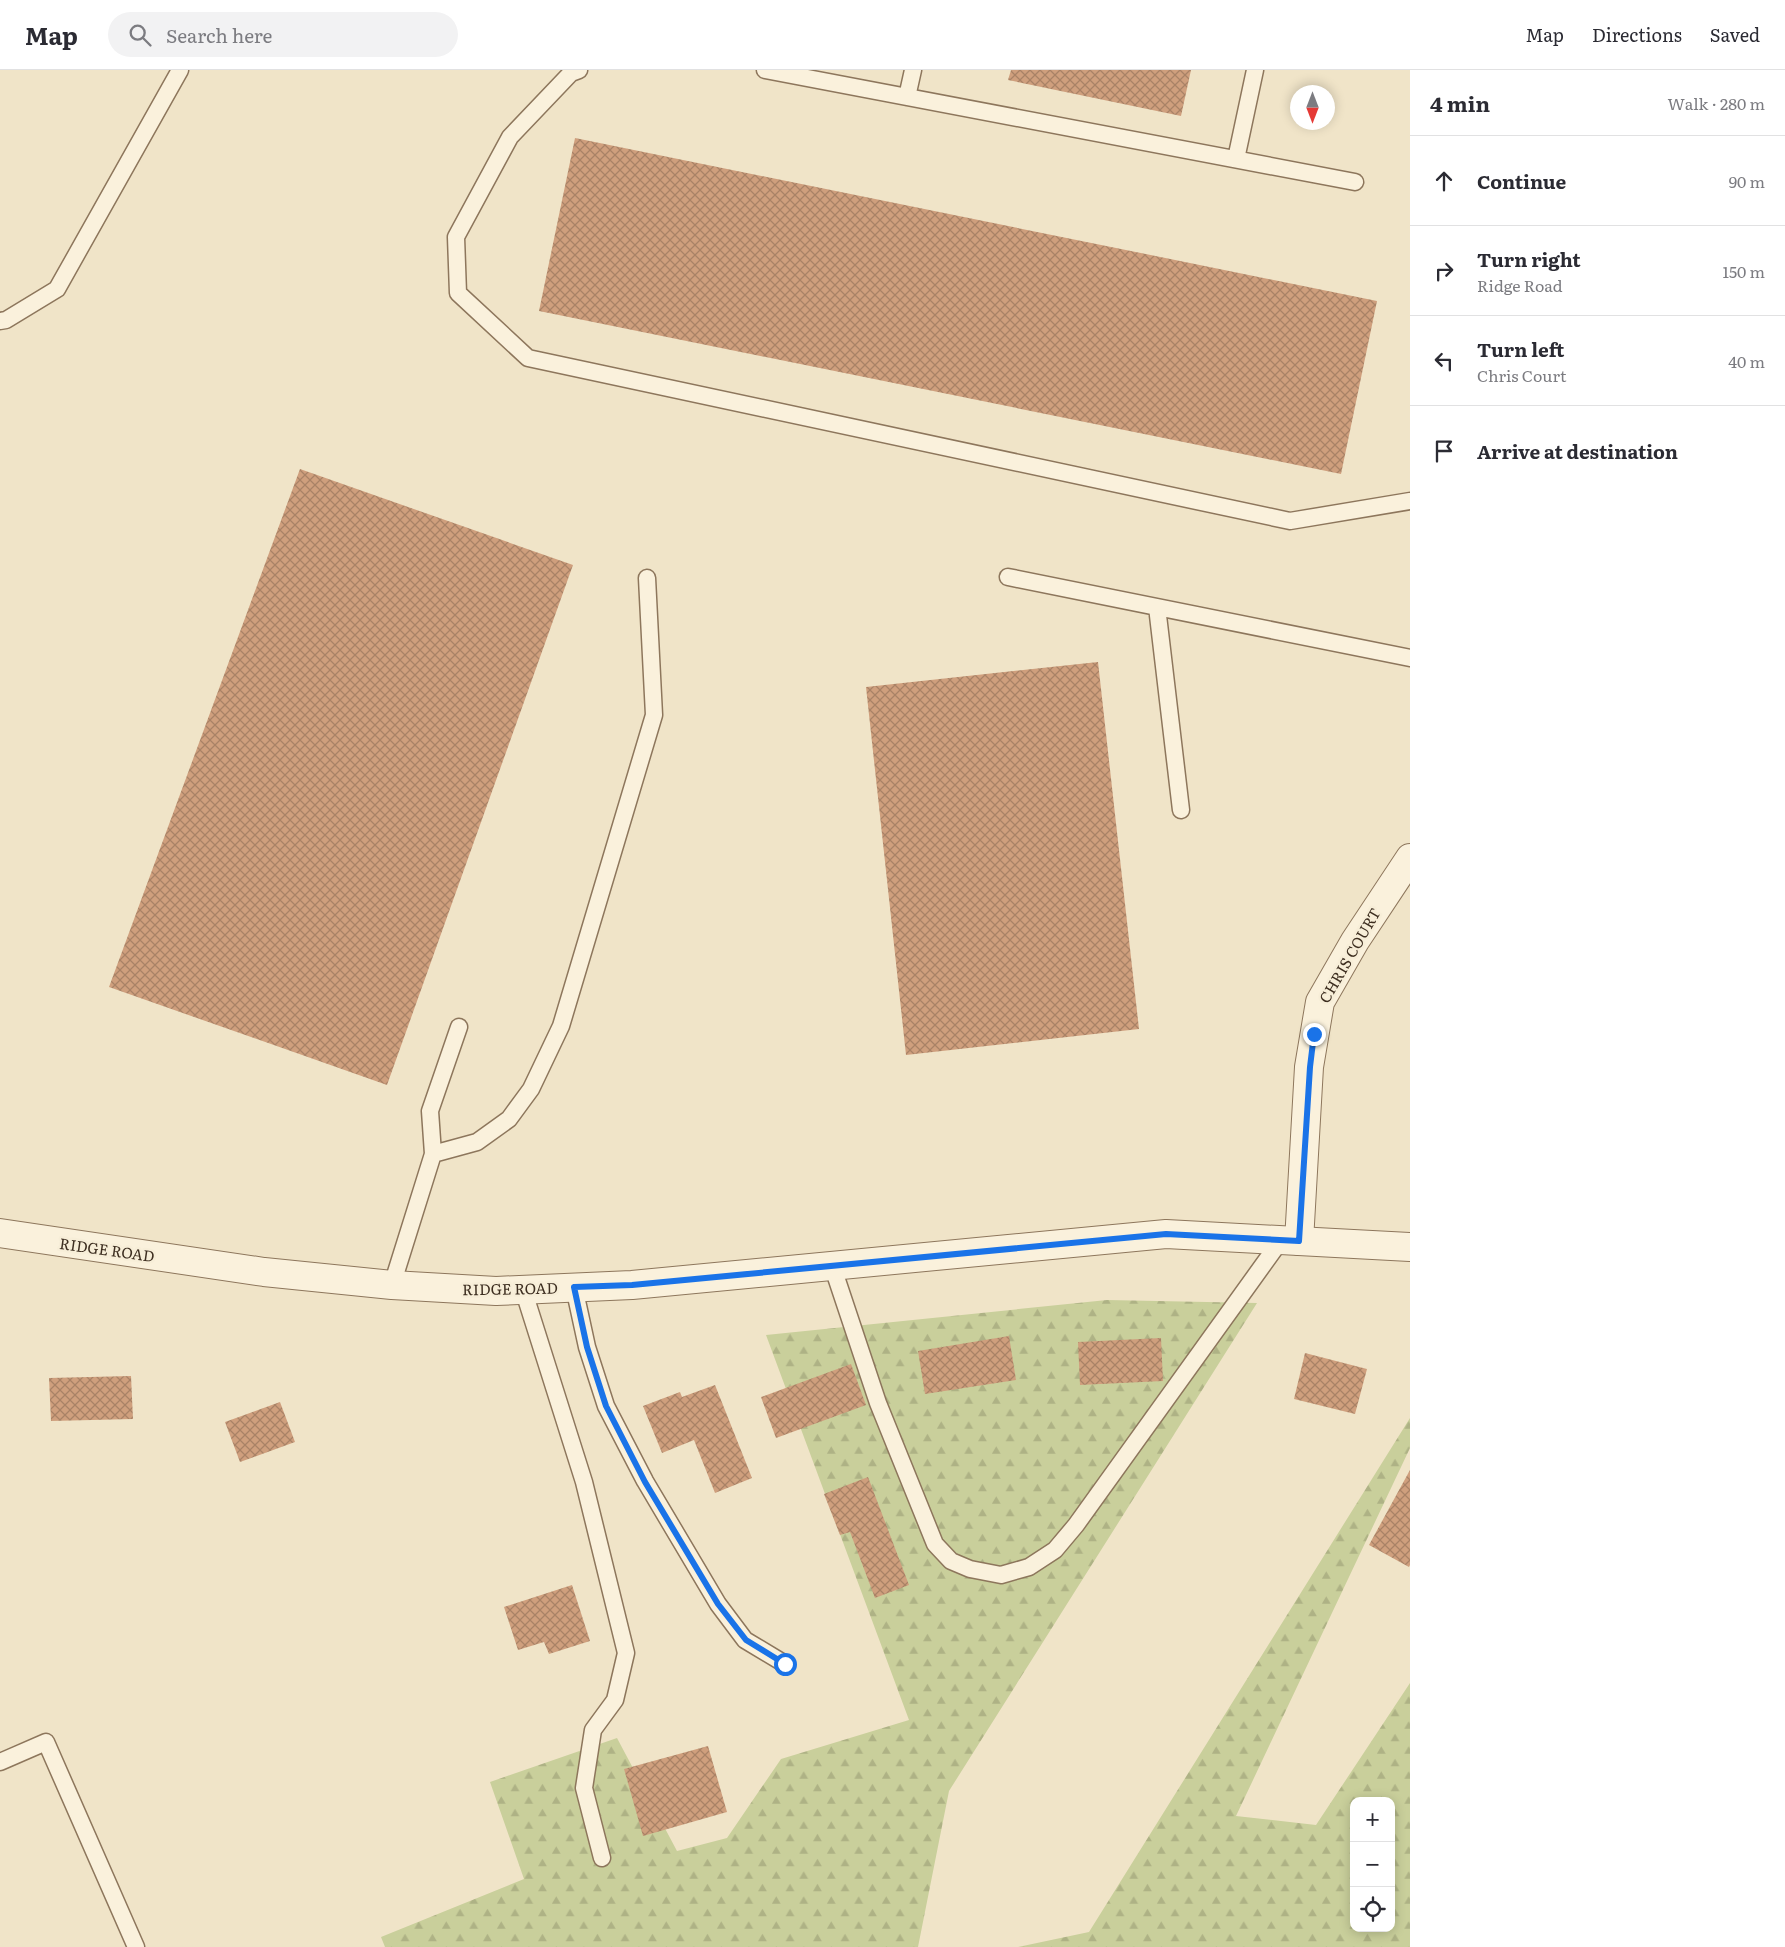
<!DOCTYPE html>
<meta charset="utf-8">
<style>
:root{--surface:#fff;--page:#f2f2f3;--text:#2b2b33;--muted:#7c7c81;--line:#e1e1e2}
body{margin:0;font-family:Literata,serif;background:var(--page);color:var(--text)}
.controls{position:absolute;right:15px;bottom:15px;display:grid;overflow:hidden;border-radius:10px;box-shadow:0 2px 12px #0003}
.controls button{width:45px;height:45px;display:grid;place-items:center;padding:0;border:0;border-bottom:1px solid var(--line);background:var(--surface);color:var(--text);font:25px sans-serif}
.compass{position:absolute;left:1290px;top:15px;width:45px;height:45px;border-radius:50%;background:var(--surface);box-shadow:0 2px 12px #0003;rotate:180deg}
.stop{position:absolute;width:15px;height:15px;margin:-11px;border:4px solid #1a73e8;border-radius:50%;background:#fff}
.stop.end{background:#1a73e8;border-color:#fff;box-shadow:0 1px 5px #0008}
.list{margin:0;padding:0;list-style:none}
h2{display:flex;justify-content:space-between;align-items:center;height:65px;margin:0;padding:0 20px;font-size:21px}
h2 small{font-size:16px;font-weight:400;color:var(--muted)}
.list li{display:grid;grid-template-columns:32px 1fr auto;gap:15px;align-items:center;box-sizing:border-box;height:90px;padding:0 20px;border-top:1px solid var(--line)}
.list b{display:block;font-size:19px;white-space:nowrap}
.list p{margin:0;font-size:16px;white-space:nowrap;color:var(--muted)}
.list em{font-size:16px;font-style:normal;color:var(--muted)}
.icon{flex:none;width:28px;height:28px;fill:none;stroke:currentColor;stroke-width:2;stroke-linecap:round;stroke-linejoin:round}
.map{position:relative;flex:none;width:1410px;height:1877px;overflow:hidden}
header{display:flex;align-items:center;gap:30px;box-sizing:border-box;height:70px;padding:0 25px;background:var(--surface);border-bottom:1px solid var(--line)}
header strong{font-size:24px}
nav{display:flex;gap:28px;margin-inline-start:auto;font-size:18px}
.search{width:350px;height:45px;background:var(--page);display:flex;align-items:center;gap:12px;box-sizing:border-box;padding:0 18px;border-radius:28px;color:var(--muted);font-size:19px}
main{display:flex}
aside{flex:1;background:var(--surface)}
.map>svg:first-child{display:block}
</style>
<header>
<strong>Map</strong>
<div class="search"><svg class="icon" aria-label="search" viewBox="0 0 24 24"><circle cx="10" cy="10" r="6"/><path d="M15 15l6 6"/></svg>Search here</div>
<nav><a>Map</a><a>Directions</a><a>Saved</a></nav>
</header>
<main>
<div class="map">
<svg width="1410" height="1877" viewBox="0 0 1410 1877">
<defs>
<pattern id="forest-firs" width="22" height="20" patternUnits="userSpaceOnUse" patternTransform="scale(1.25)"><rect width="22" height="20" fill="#c9cf9b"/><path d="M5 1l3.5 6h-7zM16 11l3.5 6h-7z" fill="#aeb285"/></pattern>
<pattern id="building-cross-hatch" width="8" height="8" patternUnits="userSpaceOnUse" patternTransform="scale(1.25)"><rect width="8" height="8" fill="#cf9f7d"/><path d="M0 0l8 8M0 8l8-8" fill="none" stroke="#a98266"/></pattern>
</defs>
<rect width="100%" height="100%" fill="#f0e4c8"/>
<path fill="url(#forest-firs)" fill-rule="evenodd" d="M1107 1230 1257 1233 949 1721 918 1877H385L381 1867 524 1809 490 1712 617 1668 677 1781 727 1768 781 1689 909 1650 766 1265Z
M1410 1348V1378L1236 1746 1316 1755 1410 1613V1877H1018L1089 1862ZM1354 1731H1391V1858H1354Z"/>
<path fill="url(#building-cross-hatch)" d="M1011 0H1191L1181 46 1008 10Z
M575 68 1377 231 1341 404 539 241Z
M300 399 573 495 387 1015 109 917Z
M1098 592 1139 959 906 985 866 617Z
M1009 1266 1016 1310 925 1324 918 1281Z
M1161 1268 1163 1311 1080 1315 1078 1272Z
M1305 1283 1367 1299 1355 1344 1294 1329Z
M851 1294 866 1335 776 1368 761 1327Z
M131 1306 133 1349 51 1351 49 1308Z
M715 1315 752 1408 715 1423 694 1370 662 1383 643 1336 680 1322 682 1327Z
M280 1332 295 1372 240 1392 225 1352Z
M1410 1400V1495L1409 1497 1369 1475Z
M868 1407 909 1515 875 1528 850 1462 840 1465 824 1424Z
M572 1515 590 1571 549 1584 544 1572 518 1580 504 1537Z
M708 1676 727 1742 643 1766 624 1699Z"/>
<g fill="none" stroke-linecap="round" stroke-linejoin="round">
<g stroke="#8d765c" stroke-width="19">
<path id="service" d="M579 0 571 3 510 67 456 167 458 223 528 288 1290 451 1410 431
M765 0 1355 112
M907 27 913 0
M1236 89 1255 0
M0 251 6 250 57 219 180 0
M1008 507 1410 588
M1157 537 1181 740
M433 1084 430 1041 459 957
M832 1195 878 1333 935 1474 951 1491 970 1499 1001 1505 1029 1497 1055 1480 1076 1455 1281 1170
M392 1215 433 1084 477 1072 509 1049 531 1019 561 956 654 645 647 508
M574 1217 587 1277 606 1336 645 1411 718 1534 745 1570 785 1594
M523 1219 584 1412 626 1583 615 1630 593 1660 584 1718 602 1788
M0 1692 46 1672 136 1877"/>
</g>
<g stroke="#8d765c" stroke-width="30">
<path id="minor" d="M1299 1171 1309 997 1320 932 1355 871 1410 788"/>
</g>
<g stroke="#8d765c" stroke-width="30">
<path id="tertiary" d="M0 1163 264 1202 392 1215 496 1221 632 1215 1166 1164 1410 1177"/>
</g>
<use href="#service" stroke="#faf1dc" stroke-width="16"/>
<use href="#minor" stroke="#faf1dc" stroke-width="28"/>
<use href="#tertiary" stroke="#faf1dc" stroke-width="28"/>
</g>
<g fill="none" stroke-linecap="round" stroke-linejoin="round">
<path stroke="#1a73e8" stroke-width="6" d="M785 1594 746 1570 718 1534 645 1412 606 1336 587 1277 574 1217 632 1215 1166 1164 1299 1171 1310 997 1314 964"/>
</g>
<g text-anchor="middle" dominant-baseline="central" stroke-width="5" stroke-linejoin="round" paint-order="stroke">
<g font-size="15" fill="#3d2e20" stroke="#f7eed8">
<text transform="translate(1349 885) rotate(-60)">CHRIS COURT</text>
<text transform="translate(107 1179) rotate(8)">RIDGE ROAD</text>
<text transform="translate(510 1218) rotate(-1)">RIDGE ROAD</text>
</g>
</g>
</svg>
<div class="controls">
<button>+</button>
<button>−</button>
<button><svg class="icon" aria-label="locate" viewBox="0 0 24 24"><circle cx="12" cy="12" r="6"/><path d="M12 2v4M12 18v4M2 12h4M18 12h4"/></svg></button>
</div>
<svg class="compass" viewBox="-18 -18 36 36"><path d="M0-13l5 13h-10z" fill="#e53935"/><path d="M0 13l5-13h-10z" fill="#7c7c81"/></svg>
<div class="stop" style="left:785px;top:1594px"></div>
<div class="stop end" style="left:1314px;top:964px"></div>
</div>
<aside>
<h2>4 min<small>Walk · 280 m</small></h2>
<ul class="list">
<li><svg class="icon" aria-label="ahead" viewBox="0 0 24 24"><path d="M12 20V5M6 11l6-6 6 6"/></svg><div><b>Continue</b></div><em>90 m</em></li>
<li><svg class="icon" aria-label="right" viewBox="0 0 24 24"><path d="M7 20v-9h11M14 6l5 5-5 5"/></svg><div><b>Turn right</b><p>Ridge Road</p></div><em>150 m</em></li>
<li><svg class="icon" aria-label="left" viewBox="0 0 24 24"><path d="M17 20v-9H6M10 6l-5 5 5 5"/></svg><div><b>Turn left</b><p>Chris Court</p></div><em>40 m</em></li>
<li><svg class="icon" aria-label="arrive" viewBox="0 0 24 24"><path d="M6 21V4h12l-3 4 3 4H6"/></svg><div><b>Arrive at destination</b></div></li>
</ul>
</aside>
</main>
